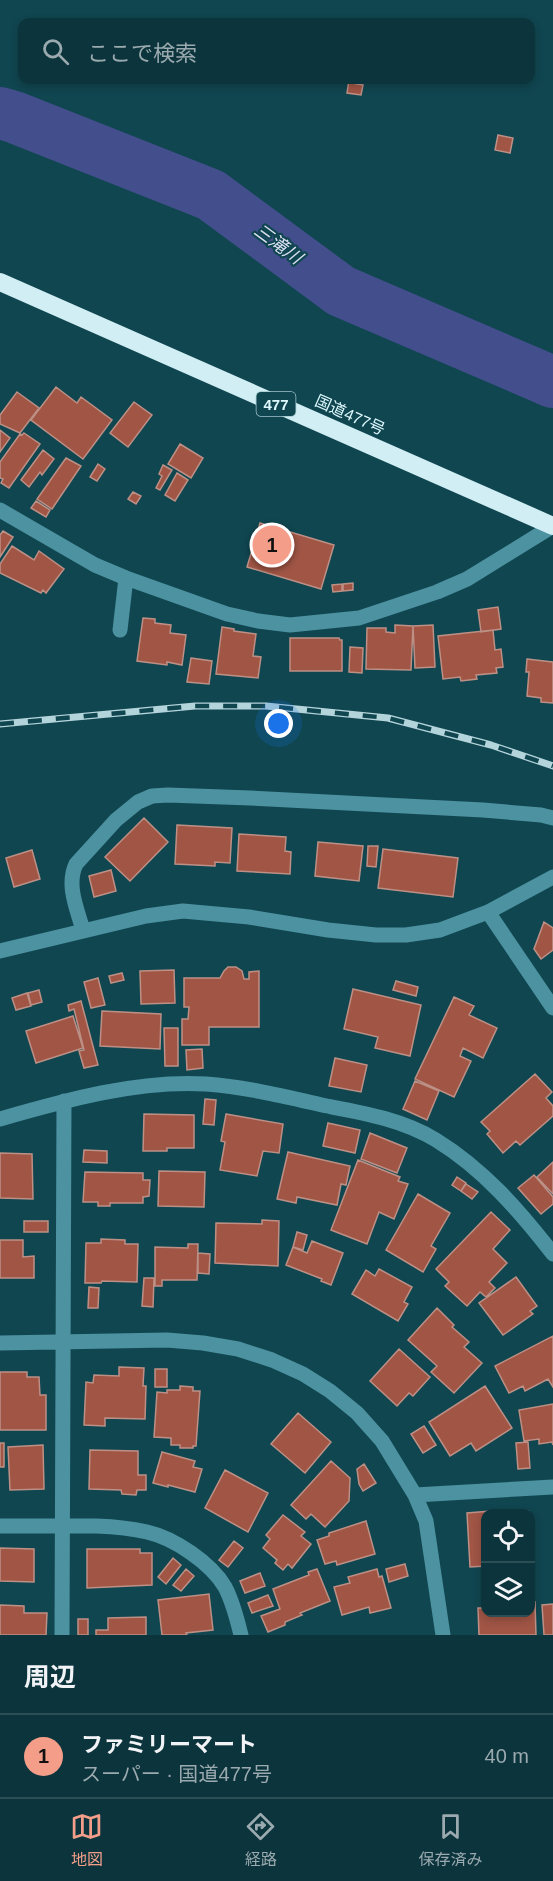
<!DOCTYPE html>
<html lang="ja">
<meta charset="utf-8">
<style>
:root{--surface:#0c343c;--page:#153c43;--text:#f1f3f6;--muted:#9aaaaf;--line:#2c4f56;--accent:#f49e8a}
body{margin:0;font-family:Arial,"Noto Sans JP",sans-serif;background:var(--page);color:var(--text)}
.controls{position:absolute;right:18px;bottom:18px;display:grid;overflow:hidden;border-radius:12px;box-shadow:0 3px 9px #0003}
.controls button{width:54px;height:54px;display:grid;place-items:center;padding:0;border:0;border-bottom:2px solid var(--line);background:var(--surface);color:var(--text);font:30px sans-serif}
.you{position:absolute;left:279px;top:724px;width:21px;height:21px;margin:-15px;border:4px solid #fff;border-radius:50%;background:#1a73e8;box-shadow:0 0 0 9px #1a73e833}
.badge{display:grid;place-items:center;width:39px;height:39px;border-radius:50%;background:var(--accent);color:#111;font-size:20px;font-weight:700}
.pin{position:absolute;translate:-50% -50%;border:3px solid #fff;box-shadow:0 2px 6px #0006}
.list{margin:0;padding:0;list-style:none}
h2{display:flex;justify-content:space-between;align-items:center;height:78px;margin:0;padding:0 24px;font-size:26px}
h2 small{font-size:20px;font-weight:400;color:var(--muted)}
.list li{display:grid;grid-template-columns:39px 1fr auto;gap:18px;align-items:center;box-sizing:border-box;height:84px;padding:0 24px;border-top:2px solid var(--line)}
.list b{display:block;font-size:22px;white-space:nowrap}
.list p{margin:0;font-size:20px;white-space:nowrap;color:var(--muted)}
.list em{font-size:20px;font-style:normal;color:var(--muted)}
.icon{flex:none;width:33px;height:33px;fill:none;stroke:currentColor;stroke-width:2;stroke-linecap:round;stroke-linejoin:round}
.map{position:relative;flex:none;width:553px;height:1635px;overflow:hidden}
.search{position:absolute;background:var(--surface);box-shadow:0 3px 9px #0003;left:18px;right:18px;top:18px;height:66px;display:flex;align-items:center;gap:15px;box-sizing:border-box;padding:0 21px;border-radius:12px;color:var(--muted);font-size:22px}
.sheet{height:162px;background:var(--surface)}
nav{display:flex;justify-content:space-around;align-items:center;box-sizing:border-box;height:84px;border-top:2px solid var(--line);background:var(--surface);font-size:16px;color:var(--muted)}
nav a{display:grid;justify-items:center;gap:3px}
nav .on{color:var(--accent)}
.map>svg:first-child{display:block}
</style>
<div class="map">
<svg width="553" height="1635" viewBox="0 0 553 1635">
<rect width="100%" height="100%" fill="#104650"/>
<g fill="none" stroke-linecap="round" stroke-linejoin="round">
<path stroke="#434f8d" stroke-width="52" d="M0 113 14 117 211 195 341 291 553 382"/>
</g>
<path fill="#a05545" stroke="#bd9086" stroke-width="1.5" d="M349 80H357L356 84 363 85 361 95 347 93Z
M498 135 513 138 510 153 495 150Z
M56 387 77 403 81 397 112 420 83 459 31 420Z
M17 392 39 408 20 433 0 424V415Z
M134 402 152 415 128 447 110 433Z
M0 430 10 438 0 452Z
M24 433 40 444 9 488 1 483 3 479 0 478V462L20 434 22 435Z
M180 444 203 458 191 478 168 464Z
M43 450 54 459 42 475 40 472 29 487 21 480Z
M66 458 81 466 52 509 37 499Z
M98 464 105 469 97 481 90 477Z
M163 465 172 470 160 490 156 488 162 476 159 474Z
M177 473 188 480 175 501 165 495Z
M133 492 141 496 136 504 128 499Z
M36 501 50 510 46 517 31 508Z
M260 523 334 545 321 589 247 567Z
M3 531 13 537 0 557V535Z
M12 546 34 560 39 551 64 569 46 593 43 590 41 593 0 573V564Z
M353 583V590L343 591V584Z
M342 584V591L333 592 332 585Z
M498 607 501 629 481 632 478 610Z
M143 618 155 619V623L171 625 170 633 186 635 182 665 167 662V665L137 661Z
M395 625 413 626 411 670 366 669 367 628H386V632L395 633Z
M433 625 435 667 415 668 413 626Z
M222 627 234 629V631L256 634 253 656 261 657 258 678 216 674Z
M493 630 495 650 501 649 503 667 496 668 497 673 476 675 477 679 461 681 460 677 443 679 438 636Z
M290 638H339L340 640H342V671H290Z
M350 647 363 648 362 673 349 672Z
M191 658 212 661 209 684 187 682Z
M527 659 553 662V703L541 702V698L527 696 529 672H526Z
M144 818 168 842 130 881 105 857Z
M177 825 232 828 230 863 215 862V866L175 864Z
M239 834 286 837 285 851 291 852 290 874 237 871Z
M318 842 363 846 359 881 315 876Z
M368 846H378L376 867 367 866Z
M383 849 458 858 453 897 378 888Z
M32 850 40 879 14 887 6 858Z
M111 870 116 891 94 897 89 876Z
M544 922 553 928V950L541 959 534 949Z
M228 967H236L242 971 244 979H249V972L259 971V1027H209V1045H182V1019H188L189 1007H184V978H220L224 971Z
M174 970 175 1003 141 1004 140 971Z
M122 973 124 980 111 983 109 976Z
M98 978 105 1005 91 1008 84 982Z
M396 981 418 987 416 996 393 990Z
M353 989 421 1005 410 1056 375 1048 378 1037 344 1029Z
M39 990 42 1002 31 1005 28 993Z
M27 993 31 1006 16 1010 12 998Z
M454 997 474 1006 469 1015 497 1028 483 1058 463 1048 460 1056 471 1061 454 1097 415 1079Z
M81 1001 98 1065 84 1068 79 1051 84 1050 74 1009 69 1011 68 1005Z
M102 1011 161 1014 160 1049 100 1046Z
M73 1016 83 1048 36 1063 26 1031Z
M164 1028H178V1066H165Z
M202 1049 203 1068 187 1070 186 1050Z
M335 1058 367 1065 361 1092 329 1086Z
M535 1074 552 1092 546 1098 553 1106V1116L520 1145 516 1141 503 1153 487 1134 490 1131 481 1122Z
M415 1081 439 1091 427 1120 403 1109Z
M205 1099 216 1100 214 1125 203 1124Z
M144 1114 194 1115V1148H167V1151H143Z
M226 1114 283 1124 279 1153 263 1151 257 1176 220 1170 225 1142 221 1141Z
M328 1123 360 1130 355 1153 323 1146Z
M370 1133 407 1148 397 1173 361 1159Z
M84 1150 107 1151V1163L83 1162Z
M288 1152 350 1166 346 1185 341 1184 337 1205 297 1197 296 1203 277 1199Z
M0 1153 32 1154 33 1199 0 1198Z
M358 1160 400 1177 398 1181 408 1184 394 1219 379 1212 367 1244 331 1230Z
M553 1162V1194L537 1177Z
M159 1171 205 1172 204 1207 158 1206Z
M85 1172 143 1173V1180H150L149 1196 143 1197V1203H110V1206H98V1202H83Z
M534 1175 553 1197V1204L541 1214 518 1188Z
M457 1177 466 1183 461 1191 452 1185Z
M466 1184 478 1192 472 1199 461 1191Z
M418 1194 450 1213 431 1246 436 1249 423 1272 386 1250Z
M491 1212 510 1230 493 1249 507 1263 489 1282 495 1288 486 1297 480 1292 467 1306 445 1286 449 1282 436 1269Z
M262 1220 279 1221 278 1266 215 1263 216 1223 262 1224Z
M24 1221H48V1232H24Z
M297 1232 307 1235 303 1250 293 1247Z
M101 1239 125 1240V1244H138L137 1282 102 1281 101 1283H85L86 1243H101Z
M0 1240H23V1257L34 1256V1278H0Z
M312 1241 343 1253 331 1285 321 1281 322 1279 286 1265 293 1247 307 1253Z
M188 1244H198L197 1280H162V1286H155V1247L188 1248Z
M198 1253 210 1254 209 1274 198 1273Z
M379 1269 412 1287 404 1302 408 1304 398 1321 352 1294 366 1270 375 1276Z
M516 1277 537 1306 530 1311 533 1314 503 1335 479 1303Z
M144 1278H154L153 1307 142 1306Z
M89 1287 99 1288 98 1308H88Z
M437 1308 454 1325 452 1327 469 1342 464 1347 482 1363 454 1393 431 1372 437 1366 408 1340Z
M553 1336V1387L548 1379 525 1391 523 1386 509 1393 495 1366Z
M399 1349 430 1377 413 1396 409 1393 397 1406 370 1381Z
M119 1367 144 1368 143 1386H146L145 1419 105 1418V1426L84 1425 86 1382 93 1383 94 1375 119 1376Z
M155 1369H167V1387H155Z
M0 1372H27V1377H39L40 1395H46V1430H0Z
M180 1386 193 1387V1391H200L196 1446H193V1448H180V1445H171V1438L154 1437 157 1392 167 1393V1390H180Z
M485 1386 512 1428 476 1451 471 1443 450 1456 429 1422Z
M553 1404V1445L552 1442 539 1444V1439L524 1441 519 1410Z
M298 1413 331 1442 305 1473 271 1444Z
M424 1426 436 1445 423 1453 411 1434Z
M528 1442 530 1468 518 1469 516 1443Z
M0 1443H4V1467H0Z
M43 1445 44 1489 10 1490 8 1447Z
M90 1450 138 1451V1475H146V1490H137L136 1495 122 1494 121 1490 89 1489Z
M162 1452 195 1461 193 1467 202 1469 195 1492 168 1485V1487L153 1483Z
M331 1461 350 1478 349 1501 325 1527 311 1514 306 1519 291 1505Z
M364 1464 376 1483 363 1491 359 1484 357 1469Z
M225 1470 268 1493 248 1532 205 1508Z
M503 1510V1513L528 1511V1514H486V1566L470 1567 467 1513Z
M283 1515 305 1532 301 1536 311 1544 292 1568 288 1564 283 1570 275 1563 277 1560 263 1548 270 1539 266 1535Z
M366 1521 375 1554 337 1565 336 1561 325 1564 317 1540 329 1536V1533Z
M234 1541 243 1548 228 1567 219 1560Z
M0 1548 34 1549V1582L0 1581Z
M87 1549H140V1553H152V1585L87 1588Z
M173 1558 181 1565 166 1584 158 1577Z
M405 1564 408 1576 389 1582 386 1569Z
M186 1569 194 1576 181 1591 173 1585Z
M317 1569 330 1601 300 1613 302 1615 285 1622V1625L268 1632 261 1616 280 1609 273 1589 309 1575 308 1572Z
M377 1569 379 1577 382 1576 391 1608 370 1613 369 1607 342 1615 334 1587 350 1583 348 1577Z
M260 1573 265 1586 245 1593 240 1581Z
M209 1594 213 1630 186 1633 187 1635H162L158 1600Z
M268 1595 273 1606 252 1613 248 1603Z
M530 1602H535L536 1635H479L478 1608H486V1612H530Z
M553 1604V1635H544L542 1605Z
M0 1605 24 1606V1613H47L46 1635H0Z
M146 1617V1635H96V1630H108V1618Z
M78 1619H88V1635H78Z"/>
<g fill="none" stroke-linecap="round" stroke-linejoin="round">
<path stroke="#4c92a1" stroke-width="15" d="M0 510 95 565 126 578 227 614 258 621 290 625 359 618 437 592 467 579 553 526
M120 630 126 578
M488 912 553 1008
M83 930C77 909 66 885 76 864L116 820 138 802 152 796 168 795 250 798 483 810 541 815 553 818
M0 951 146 916 183 911 249 917 328 930 376 935H406L440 930 488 912 553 877
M0 1119C66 1100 137 1080 206 1084 247 1087 287 1097 327 1106 364 1113 404 1120 436 1140 483 1169 519 1210 553 1254
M0 1343 167 1340 203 1343 238 1349 272 1360 303 1374 330 1391 357 1413 382 1441 415 1495 426 1521 443 1635
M415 1495 553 1487
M0 1526C45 1527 105 1522 147 1532 174 1538 211 1563 225 1587 233 1602 237 1619 241 1635
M62 1635 64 1101"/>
<path stroke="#d1eef5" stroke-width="18" d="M0 282 553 526"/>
<g stroke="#b4d4db" stroke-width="7">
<path id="rail" d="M0 724 195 706H266L388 718 491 745 553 766"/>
</g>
<use href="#rail" stroke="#104650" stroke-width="4.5" stroke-dasharray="14" stroke-linecap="butt"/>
</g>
<g text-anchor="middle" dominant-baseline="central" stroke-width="4.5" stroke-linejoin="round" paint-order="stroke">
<rect fill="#104650" stroke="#a0c3ca" stroke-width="1.5" x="256.5" y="392" width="39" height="24" rx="4.5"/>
<g font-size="15" font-weight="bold" fill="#def8fe">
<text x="276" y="404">477</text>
</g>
<g font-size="16" fill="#def8fe" stroke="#104650">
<text transform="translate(350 415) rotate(24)">国道477号</text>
</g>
<g font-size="18" font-style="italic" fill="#dbe0f3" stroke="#104650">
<text transform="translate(278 244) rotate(36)">三滝川</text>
</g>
</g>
</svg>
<div class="controls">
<button><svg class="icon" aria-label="locate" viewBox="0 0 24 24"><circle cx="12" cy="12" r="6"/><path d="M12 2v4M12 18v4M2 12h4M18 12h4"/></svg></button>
<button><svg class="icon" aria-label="layers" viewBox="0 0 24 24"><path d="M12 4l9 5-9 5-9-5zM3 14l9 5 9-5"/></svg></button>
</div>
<div class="you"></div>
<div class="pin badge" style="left:272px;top:545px">1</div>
<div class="search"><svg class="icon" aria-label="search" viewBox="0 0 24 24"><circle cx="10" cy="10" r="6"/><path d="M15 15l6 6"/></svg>ここで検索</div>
</div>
<section class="sheet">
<h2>周辺<small></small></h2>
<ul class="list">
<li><span class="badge">1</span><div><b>ファミリーマート</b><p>スーパー · 国道477号</p></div><em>40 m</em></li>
</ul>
</section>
<nav>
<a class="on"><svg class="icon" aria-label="map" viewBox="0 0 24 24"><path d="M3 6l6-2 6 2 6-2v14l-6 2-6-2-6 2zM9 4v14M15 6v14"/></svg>地図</a>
<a><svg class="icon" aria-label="directions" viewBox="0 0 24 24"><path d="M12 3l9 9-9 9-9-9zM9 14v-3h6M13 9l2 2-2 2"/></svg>経路</a>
<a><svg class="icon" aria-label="saved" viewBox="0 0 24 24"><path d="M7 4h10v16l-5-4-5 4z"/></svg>保存済み</a>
</nav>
